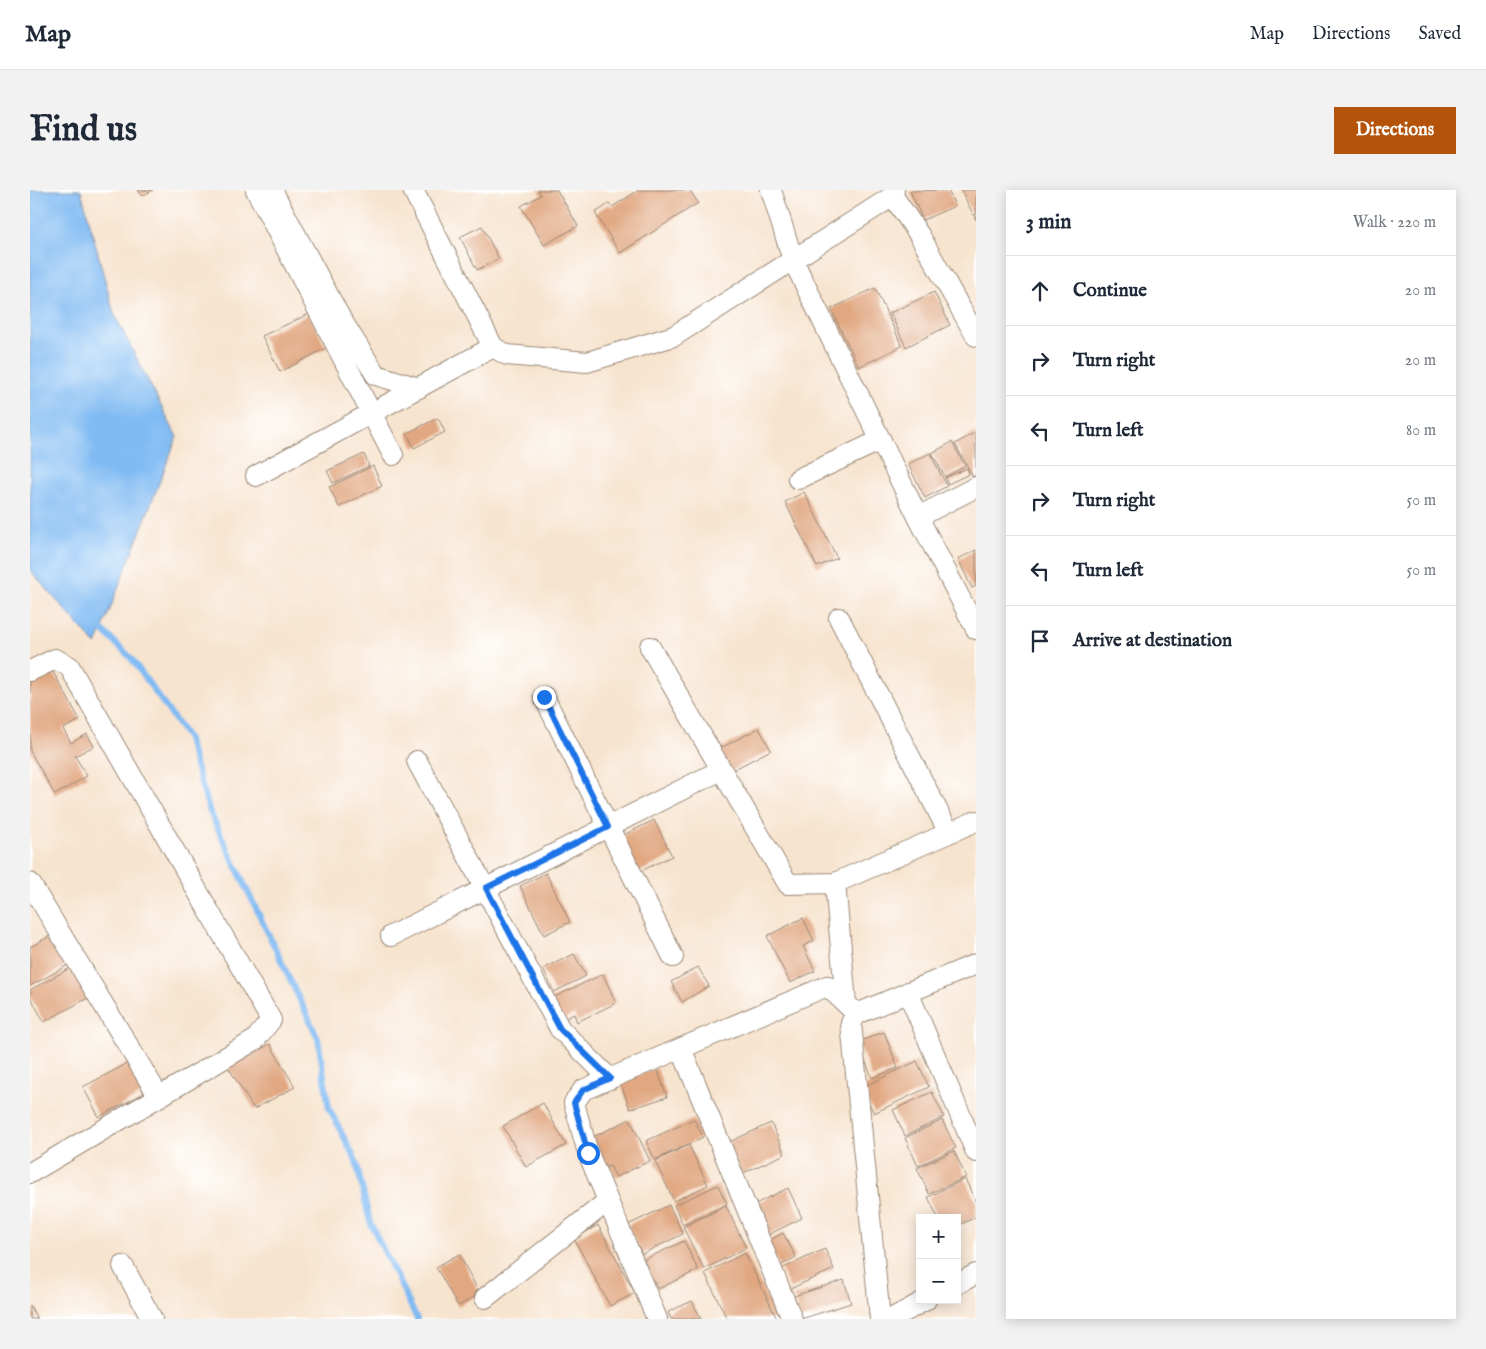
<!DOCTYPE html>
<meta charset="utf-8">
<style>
:root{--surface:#fff;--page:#f2f2f3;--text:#1f2937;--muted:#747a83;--line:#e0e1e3;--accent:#b45309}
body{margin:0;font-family:"IM FELL English",serif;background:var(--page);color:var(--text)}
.controls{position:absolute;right:15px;bottom:15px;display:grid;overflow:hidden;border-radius:0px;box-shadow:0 2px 12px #0003}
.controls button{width:45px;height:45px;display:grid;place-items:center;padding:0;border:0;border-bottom:1px solid var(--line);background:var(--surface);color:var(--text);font:25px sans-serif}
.stop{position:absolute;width:15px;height:15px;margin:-11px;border:4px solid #1a73e8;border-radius:50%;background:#fff}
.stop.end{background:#1a73e8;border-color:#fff;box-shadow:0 1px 5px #0008}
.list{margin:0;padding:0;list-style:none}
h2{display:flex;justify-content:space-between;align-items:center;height:65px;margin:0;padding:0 20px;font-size:21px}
h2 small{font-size:16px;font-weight:400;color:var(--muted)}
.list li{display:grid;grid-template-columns:32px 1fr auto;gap:15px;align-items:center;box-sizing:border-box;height:70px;padding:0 20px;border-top:1px solid var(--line)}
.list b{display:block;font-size:19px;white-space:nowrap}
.list em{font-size:16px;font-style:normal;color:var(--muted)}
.icon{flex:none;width:28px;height:28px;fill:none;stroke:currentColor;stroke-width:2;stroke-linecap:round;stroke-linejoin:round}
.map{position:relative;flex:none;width:946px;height:1129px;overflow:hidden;border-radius:0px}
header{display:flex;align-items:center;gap:30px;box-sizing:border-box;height:70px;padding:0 25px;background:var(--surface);border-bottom:1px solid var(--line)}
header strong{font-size:24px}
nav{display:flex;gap:28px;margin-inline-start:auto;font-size:18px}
.intro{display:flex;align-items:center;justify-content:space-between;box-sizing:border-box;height:120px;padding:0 30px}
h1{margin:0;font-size:35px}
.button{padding:12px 22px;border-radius:0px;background:var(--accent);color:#fff;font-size:18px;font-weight:700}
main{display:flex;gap:30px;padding:0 30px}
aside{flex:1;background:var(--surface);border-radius:0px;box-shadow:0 2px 12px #0003}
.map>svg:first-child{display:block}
</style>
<header>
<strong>Map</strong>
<nav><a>Map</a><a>Directions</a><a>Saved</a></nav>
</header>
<div class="intro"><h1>Find us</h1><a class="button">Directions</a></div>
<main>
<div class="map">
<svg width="946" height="1129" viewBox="0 0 946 1129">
<rect width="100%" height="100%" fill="#fff"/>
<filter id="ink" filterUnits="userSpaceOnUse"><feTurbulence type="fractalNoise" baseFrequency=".02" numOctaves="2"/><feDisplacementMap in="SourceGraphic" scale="10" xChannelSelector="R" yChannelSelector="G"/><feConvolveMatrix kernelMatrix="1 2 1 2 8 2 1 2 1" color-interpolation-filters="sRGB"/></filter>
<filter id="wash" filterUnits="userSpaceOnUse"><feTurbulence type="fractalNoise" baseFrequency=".0096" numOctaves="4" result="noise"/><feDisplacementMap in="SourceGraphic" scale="20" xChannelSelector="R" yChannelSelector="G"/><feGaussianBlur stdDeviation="1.12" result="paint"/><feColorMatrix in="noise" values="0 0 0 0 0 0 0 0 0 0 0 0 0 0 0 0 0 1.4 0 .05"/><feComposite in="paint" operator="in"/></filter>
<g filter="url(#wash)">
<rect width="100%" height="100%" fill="#f7e4cf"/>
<path fill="#81bbf3" stroke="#5e7288" d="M0 0H51L84 124 147 247 66 455 0 380Z"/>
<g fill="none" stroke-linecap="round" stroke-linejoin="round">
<path stroke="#81bbf3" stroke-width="6" d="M66 434 101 468 157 547 179 620 288 848 299 918 326 971 340 1032 387 1129"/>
</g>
<g id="blocks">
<path fill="#e1a781" d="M108 0H123L112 6Z
M508 0H527L548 36 514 55 491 16 511 5Z
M609 0H660L668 13 590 63 565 23 579 14 582 17Z
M918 0 925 16 893 30 880 1Z
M931 0H946V30Z
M452 36 469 69 447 80 430 47Z
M845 98 872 156 829 177 801 119Z
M904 102 920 135 876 157 860 123Z
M279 124 296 158 250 182 232 146Z
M408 228 415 242 384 258 377 243Z
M946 242V285L943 287 925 254Z
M922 252 935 276 915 287 902 263Z
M900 263 917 296 895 308 878 274Z
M334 264 339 276 303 293 297 281Z
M343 276 352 296 309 317 299 297Z
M937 278 939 284 918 294 915 288Z
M774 302 807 368 787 377 755 312Z
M946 360V396L942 398 928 369Z
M21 478 50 530 33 539 41 553 57 544 64 556 45 566 57 586 25 605 0 561V490Z
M729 538 741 560 697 583 685 561Z
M624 630 642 666 605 684 588 648Z
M516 683 540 732 514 745 490 696Z
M773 728 784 751 773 756 785 781 760 793 737 746Z
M25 743 42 773 0 796V757Z
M544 764 556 786 524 802 513 779Z
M42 777 58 808 14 832 0 806V800Z
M668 777 679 796 652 812 641 792Z
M573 784 586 813 547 832 544 824 528 832 518 810Z
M854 842 868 878 842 888 828 852Z
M240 854 265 897 224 919 198 877Z
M887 871 899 897 844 923 831 898Z
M98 873 114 903 69 927 53 897Z
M627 878 637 907 600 919 590 892Z
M902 902 914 927 875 946 863 920Z
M513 913 536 955 496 977 473 936Z
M600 929 620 971 586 987 580 976 571 980 557 950Z
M664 929 673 947 625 970 616 951Z
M912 930 926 958 888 976 875 948Z
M741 933 755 964 711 984 697 953Z
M659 955 678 995 644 1011 625 971Z
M924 961 936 987 899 1004 887 978Z
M935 989 946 1012V1027L927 1036V1028H908L898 1007Z
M688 995 697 1014 653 1035 644 1015Z
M758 998 772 1028 736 1046 721 1016Z
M639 1015 653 1044 612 1064 598 1035Z
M696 1016 716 1058 674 1079 653 1037Z
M568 1035 605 1103 580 1116 544 1049Z
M753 1043 766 1067 750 1076 736 1052Z
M654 1051 668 1080 628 1099 613 1070Z
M795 1059 804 1079 760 1099 751 1079Z
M715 1063 747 1129H697L675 1083Z
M429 1064 450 1104 428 1116 406 1077Z
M814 1090 821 1113 771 1129 764 1106Z
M662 1111 671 1129H641L638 1122Z
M0 1115 7 1129H0Z"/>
</g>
</g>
<g filter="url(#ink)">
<use href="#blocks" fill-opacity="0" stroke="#998776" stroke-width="1"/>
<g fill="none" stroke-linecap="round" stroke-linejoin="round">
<g stroke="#998776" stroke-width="22">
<path id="street" d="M226 0 363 265
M242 0 311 129 346 185 389 198
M383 0 463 157 477 165 557 172 644 146 863 6
M741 0 763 70 888 327 946 439
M864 0 863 6 890 46 946 146
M226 286 463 157
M768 289 851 250
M888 327 946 297
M809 428 919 643
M620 457 758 694 805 693 946 631
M0 481 25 469 39 476 241 830 225 850 0 983
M514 507 643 767
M387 571 530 839 580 889
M0 693 128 905
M805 693 816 813
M361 746 691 580
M878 802 946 962
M651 858 762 1129
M93 1076 122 1129
M927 1094 946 1084
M455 1108 578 1011
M627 1129 558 963 544 913 553 900 797 796 827 824
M850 1129 821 833 827 824 946 774
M861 1129 896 1110"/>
</g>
<use href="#street" stroke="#fff" stroke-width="20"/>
</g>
</g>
<g fill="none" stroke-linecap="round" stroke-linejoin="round" filter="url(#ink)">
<path stroke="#1a73e8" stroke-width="6" d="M514 507 578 637 456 698 530 839 580 888 553 900 544 913 558 963"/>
</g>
</svg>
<div class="controls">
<button>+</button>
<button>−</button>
</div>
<div class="stop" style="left:558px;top:963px"></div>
<div class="stop end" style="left:514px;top:507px"></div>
</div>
<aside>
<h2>3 min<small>Walk · 220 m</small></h2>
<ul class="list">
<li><svg class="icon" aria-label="ahead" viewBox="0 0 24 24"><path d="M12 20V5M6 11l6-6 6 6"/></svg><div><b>Continue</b></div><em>20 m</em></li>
<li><svg class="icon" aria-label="right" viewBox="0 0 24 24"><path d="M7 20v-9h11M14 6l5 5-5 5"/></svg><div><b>Turn right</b></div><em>20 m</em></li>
<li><svg class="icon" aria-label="left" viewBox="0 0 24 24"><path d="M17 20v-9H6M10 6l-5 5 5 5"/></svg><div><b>Turn left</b></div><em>80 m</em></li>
<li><svg class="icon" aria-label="right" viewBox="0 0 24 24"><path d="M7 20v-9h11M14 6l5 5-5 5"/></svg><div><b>Turn right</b></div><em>50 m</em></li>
<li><svg class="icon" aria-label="left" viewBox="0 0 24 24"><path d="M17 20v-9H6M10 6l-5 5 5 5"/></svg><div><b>Turn left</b></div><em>50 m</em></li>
<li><svg class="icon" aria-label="arrive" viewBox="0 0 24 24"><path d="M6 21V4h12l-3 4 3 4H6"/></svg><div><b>Arrive at destination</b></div></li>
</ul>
</aside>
</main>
